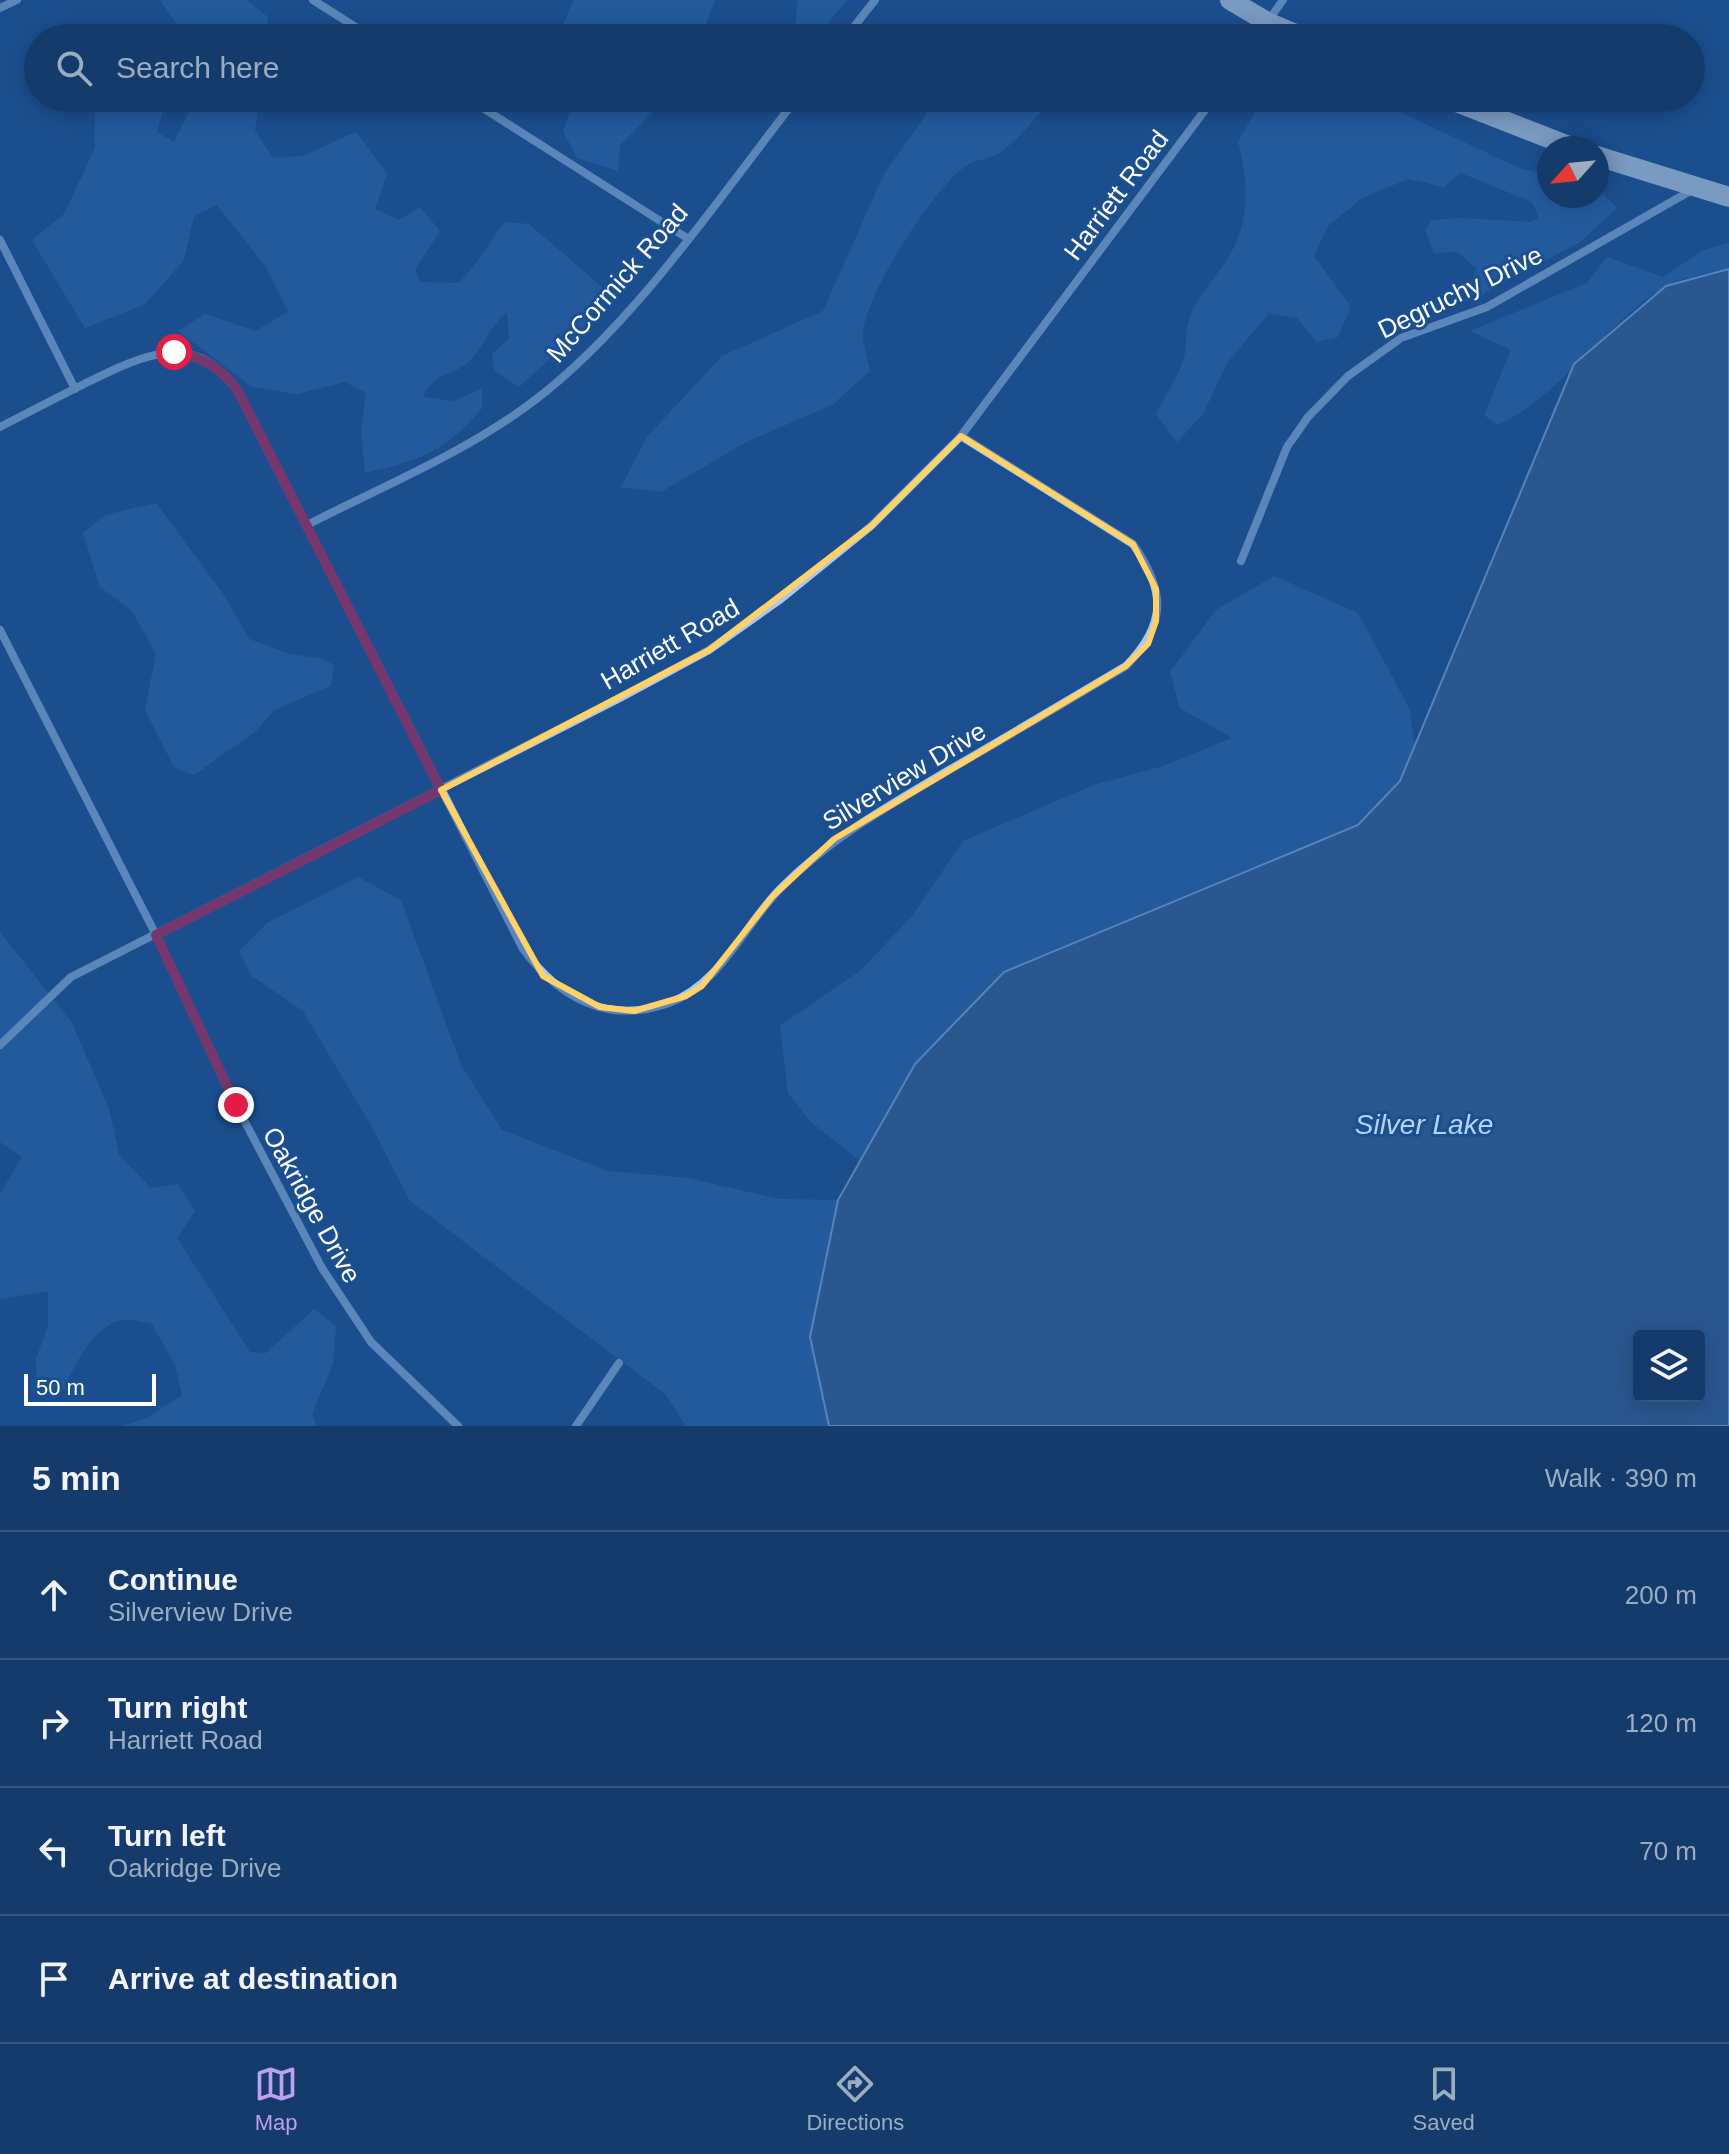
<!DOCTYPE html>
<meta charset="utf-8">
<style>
:root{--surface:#143b6b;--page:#1d4271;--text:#f1f3f6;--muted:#9dadc1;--line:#33557e;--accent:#bca0f2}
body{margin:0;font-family:Helvetica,sans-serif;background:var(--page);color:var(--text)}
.controls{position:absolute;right:24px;bottom:24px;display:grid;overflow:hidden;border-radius:8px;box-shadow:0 4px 20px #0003}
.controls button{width:72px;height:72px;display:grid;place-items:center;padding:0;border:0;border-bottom:2px solid var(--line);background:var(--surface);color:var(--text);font:40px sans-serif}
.compass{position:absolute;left:1537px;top:136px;width:72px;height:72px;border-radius:50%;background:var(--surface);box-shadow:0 4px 20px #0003;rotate:243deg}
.scale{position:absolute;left:24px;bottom:20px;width:132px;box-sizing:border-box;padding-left:8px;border:4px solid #fff;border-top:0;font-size:22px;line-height:28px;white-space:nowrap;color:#fff;-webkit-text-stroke:6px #1b4f8f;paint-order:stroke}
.stop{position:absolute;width:24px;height:24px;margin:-18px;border:6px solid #e11d48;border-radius:50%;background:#fff}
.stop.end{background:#e11d48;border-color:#fff;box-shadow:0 2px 8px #0008}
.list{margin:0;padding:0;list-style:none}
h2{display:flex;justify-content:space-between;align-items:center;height:104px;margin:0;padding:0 32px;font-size:34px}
h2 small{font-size:26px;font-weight:400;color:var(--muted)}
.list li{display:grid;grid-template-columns:52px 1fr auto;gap:24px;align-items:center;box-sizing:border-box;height:128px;padding:0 32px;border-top:2px solid var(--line)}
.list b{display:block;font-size:30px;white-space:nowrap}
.list p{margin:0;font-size:26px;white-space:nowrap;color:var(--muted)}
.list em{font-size:26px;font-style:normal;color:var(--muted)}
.icon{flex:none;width:44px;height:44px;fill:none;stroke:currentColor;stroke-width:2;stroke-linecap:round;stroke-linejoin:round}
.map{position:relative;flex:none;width:1729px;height:1426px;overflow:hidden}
.search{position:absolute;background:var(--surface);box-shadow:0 4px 20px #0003;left:24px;right:24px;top:24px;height:88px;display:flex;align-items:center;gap:20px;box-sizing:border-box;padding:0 28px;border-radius:44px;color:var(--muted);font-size:30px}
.sheet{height:616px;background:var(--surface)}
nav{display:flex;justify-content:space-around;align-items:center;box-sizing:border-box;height:112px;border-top:2px solid var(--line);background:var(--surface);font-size:22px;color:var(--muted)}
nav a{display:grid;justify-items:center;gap:4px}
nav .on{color:var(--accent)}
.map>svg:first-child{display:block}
</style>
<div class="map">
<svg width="1729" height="1426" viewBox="0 0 1729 1426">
<rect width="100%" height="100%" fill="#1b4f8f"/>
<path fill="#2e69ad" d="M160 0H246L268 17 266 38C209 38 193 53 160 0Z
M574 0H715L701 38H569L561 29Z
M798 0H847L825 27 794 35Z
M95 98H166L157 132 174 142 196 98H259L255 131 273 158 303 156 356 132 387 174 375 209 399 220 420 207 440 231 415 269 420 282 459 283 477 262 504 222 529 224 602 287 588 324 519 387 495 371 492 354 509 339 507 313C490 325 486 343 472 358 456 377 435 370 423 397L454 401 482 389V408C446 451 419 461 365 473L361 431 366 393 345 382 297 394 252 387 178 331 205 314 255 331 288 312 266 267 217 205 194 216 184 260 145 304 85 328 32 240 64 214 95 148Z
M575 98H667L620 145 618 171 577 158 563 131Z
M938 98H1051C1036 118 1018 141 996 155 987 160 975 159 967 165 934 187 864 295 863 335 863 346 868 360 870 371L832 405 746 442 661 492 621 487 647 437 722 356 823 311 884 174Z
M1263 98H1370L1519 168 1549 175V196H1597V188L1617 208 1580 242 1475 298 1468 288 1477 269 1457 252 1434 253 1425 229 1432 220 1462 218 1530 222 1539 218 1532 202 1461 173 1444 187 1408 179 1362 198 1328 226 1314 256 1351 307 1338 337 1317 342 1297 318 1269 313 1227 363 1203 414 1177 442 1156 414C1163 399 1183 369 1185 353 1187 337 1185 328 1192 312 1199 295 1212 281 1223 266 1250 228 1250 186 1238 142Z
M1729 242V269C1709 274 1681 277 1664 287 1603 325 1563 394 1498 425L1484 415 1511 350 1470 331 1587 283 1607 257 1663 277 1702 251Z
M156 503 224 595 249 639 290 654 324 659 334 666 331 686 274 710 256 731 194 775 174 767 145 710 156 653 131 610 100 587 83 533 105 515Z
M1274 576 1358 613 1409 708 1415 745 1400 781 1358 825 1004 973 915 1064 860 1161 810 1121 788 1093 780 1026 861 970 913 915 963 841 1094 785 1163 766 1232 738 1180 708 1170 672 1216 610Z
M358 877 401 900 461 1065 502 1130 608 1171 688 1178 779 1199 838 1200 810 1337 829 1426H686L665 1394 410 1201 372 1127 303 1011 252 976 239 951 267 923Z
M0 932 72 1023 109 1109 119 1155 151 1188 178 1184 195 1211 177 1238 250 1352 266 1353 314 1309 336 1326 333 1364 312 1414 316 1426H123L147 1418 182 1395 175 1365 152 1324C143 1322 130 1318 121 1320 90 1328 75 1367 62 1392L37 1397 36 1359 48 1326V1291L0 1299V1194L22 1157 0 1142Z"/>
<path fill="#3c6290" stroke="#9cc4f0" stroke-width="2" fill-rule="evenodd" d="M1729 269V1426H829L810 1337 838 1200 915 1064 1004 972 1358 825 1400 781 1574 364 1666 286ZM1639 1336H1699V1396H1639Z"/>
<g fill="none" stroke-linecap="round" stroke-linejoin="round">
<path stroke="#a9c9ee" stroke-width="8" d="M313 0 373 38
M0 8 17 0
M845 38 875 0
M1256 38 1283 0
M467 98 687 238
M0 240 75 389
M0 427C29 412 58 397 88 382 143 355 197 328 239 393L523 949C559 998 608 1025 669 1003 721 984 744 925 781 888 833 836 887 807 949 770 1008 736 1067 701 1126 666 1167 624 1166 591 1133 544L961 436
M307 525C383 486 467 452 535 400 633 326 721 195 797 98
M1241 561 1287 447 1308 417 1348 376 1401 338 1487 307 1692 190
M0 630 156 935 236 1105 322 1268 371 1342 458 1426
M0 1045 71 977 620 698 709 650 781 599 871 526 961 436 1214 98
M576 1426 619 1363"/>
<path stroke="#f0f6ff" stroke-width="20" d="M1230 0 1267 22 1305 38
M1446 98 1574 148
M1597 156 1729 197"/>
</g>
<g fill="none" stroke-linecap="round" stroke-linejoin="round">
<path stroke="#e11d48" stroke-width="10" d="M174 352C203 357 223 368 239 393L441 790 156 935 236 1105"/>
</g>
<path d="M0 0H1729V1426H0ZM961 436 1133 544 1156 589V621L1148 644 1126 666 834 839 773 896 702 986 686 996 634 1011 600 1007 543 976 441 790 709 650 871 526Z" fill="#1b4f8f" fill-opacity=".55" fill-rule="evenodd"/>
<path fill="none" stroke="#ffd166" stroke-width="6" stroke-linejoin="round" d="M961 436 1133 544 1156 589V621L1148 644 1126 666 834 839 773 896 702 986 686 996 634 1011 600 1007 543 976 441 790 709 650 871 526Z"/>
<g text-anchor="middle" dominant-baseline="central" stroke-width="6" stroke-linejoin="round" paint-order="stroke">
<g font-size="26" fill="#fff" stroke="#1b4f8f">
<text transform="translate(1116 195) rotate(-53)">Harriett Road</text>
<text transform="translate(617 283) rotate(-49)">McCormick Road</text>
<text transform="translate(1460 292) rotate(-26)">Degruchy Drive</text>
<text transform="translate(670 644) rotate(-30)">Harriett Road</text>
<text transform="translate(904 776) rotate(-31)">Silverview Drive</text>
<text transform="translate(312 1205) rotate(61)">Oakridge Drive</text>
</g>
<g font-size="28" font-style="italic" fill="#b5d3f5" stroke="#1b4f8f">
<text x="1424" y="1124">Silver Lake</text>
</g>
</g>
</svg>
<div class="controls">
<button><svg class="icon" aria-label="layers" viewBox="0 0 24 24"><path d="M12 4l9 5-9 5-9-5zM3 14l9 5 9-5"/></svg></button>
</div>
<svg class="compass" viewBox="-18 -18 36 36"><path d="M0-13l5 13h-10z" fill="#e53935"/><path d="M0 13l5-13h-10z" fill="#9dadc1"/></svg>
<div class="scale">50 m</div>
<div class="stop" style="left:174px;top:352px"></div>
<div class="stop end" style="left:236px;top:1105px"></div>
<div class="search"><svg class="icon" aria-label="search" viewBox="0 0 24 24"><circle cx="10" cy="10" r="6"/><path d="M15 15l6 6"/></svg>Search here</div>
</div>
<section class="sheet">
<h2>5 min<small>Walk · 390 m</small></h2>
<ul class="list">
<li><svg class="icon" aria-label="ahead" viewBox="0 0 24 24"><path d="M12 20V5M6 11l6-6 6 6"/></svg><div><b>Continue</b><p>Silverview Drive</p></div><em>200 m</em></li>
<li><svg class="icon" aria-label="right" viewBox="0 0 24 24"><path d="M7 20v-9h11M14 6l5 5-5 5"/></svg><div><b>Turn right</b><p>Harriett Road</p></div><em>120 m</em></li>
<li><svg class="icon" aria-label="left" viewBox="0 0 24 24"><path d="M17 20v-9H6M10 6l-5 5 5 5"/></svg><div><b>Turn left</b><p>Oakridge Drive</p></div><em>70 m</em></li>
<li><svg class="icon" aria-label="arrive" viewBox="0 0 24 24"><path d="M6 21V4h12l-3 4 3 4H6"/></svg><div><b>Arrive at destination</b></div></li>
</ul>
</section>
<nav>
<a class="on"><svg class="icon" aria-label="map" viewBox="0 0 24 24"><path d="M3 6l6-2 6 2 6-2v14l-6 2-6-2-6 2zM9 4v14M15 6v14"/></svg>Map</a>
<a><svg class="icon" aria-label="directions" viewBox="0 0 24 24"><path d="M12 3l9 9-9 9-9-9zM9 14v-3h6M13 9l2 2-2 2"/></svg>Directions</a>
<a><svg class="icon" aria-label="saved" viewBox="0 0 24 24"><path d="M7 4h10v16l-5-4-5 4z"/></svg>Saved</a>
</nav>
